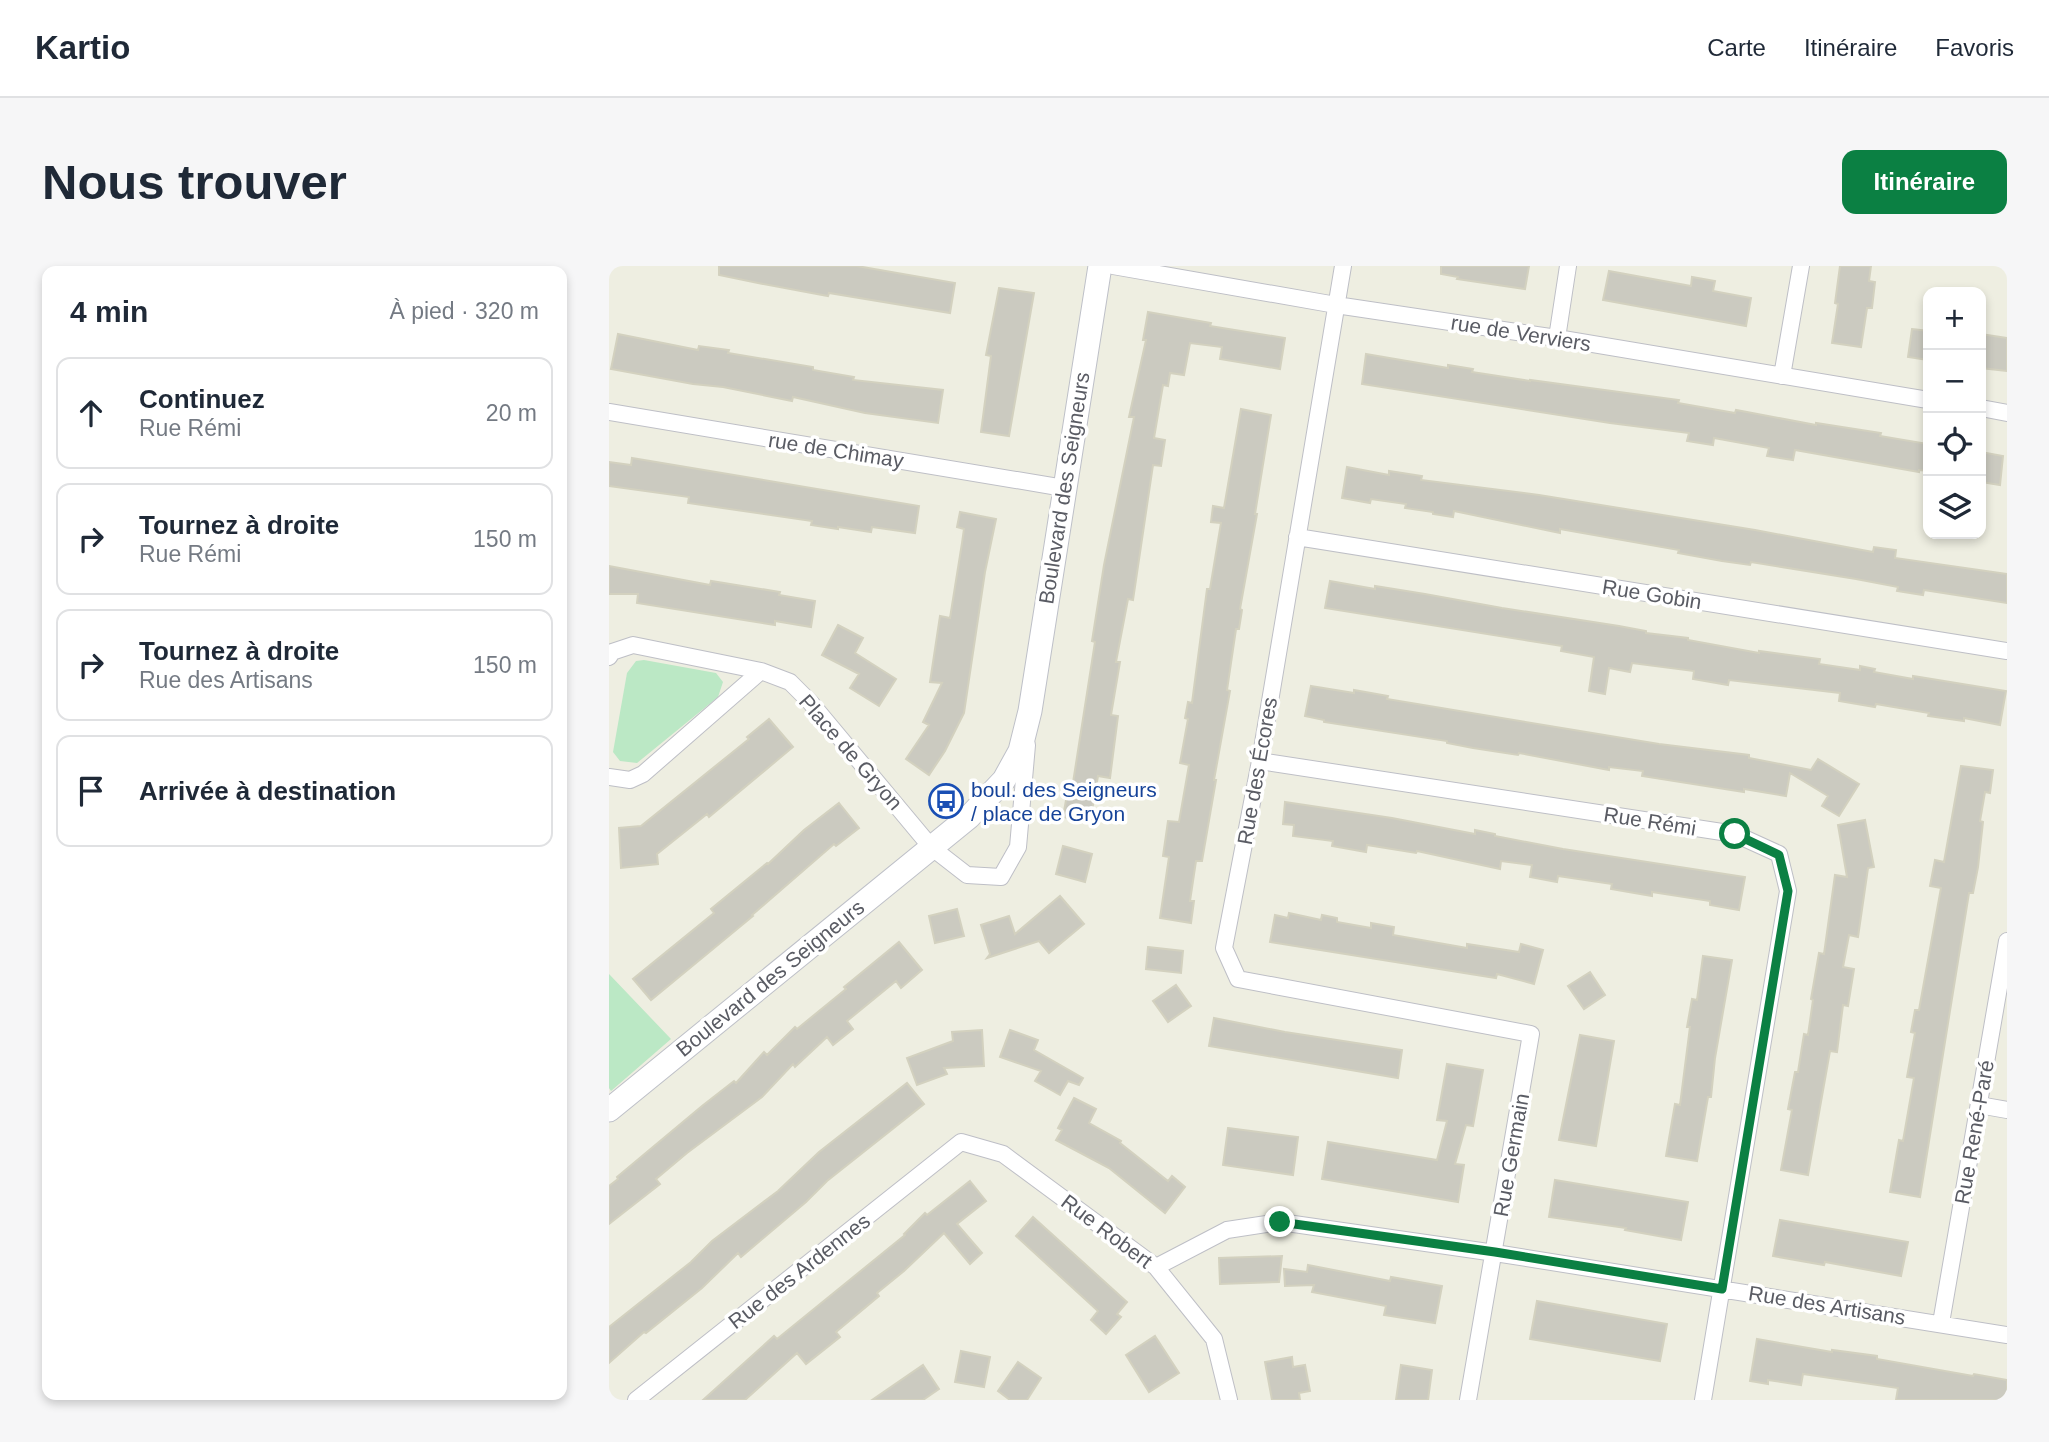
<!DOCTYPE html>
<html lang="fr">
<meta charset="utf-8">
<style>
:root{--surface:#fff;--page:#f6f6f7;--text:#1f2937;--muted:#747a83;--line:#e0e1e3;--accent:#0b8043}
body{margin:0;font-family:Arial,sans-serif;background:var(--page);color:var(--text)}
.controls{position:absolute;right:21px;top:21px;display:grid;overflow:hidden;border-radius:14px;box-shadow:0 4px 10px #0003}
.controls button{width:63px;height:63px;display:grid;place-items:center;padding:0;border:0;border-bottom:2px solid var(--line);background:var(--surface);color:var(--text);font:35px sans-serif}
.stop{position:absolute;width:21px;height:21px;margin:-16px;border:5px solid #0b8043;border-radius:50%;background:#fff}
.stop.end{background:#0b8043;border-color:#fff;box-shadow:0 2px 7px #0008}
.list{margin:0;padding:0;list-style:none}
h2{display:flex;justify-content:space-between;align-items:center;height:91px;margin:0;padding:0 28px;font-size:30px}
h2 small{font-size:23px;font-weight:400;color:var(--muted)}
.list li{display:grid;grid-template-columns:46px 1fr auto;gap:21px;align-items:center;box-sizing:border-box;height:112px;margin:0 14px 14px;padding:0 14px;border:2px solid var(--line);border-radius:14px}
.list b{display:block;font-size:26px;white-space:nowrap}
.list p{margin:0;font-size:23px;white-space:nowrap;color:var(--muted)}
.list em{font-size:23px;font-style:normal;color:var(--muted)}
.icon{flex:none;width:38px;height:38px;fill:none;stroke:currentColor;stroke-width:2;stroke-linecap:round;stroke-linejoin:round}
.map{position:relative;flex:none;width:1398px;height:1134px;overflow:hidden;border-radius:14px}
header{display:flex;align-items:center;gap:42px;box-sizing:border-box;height:98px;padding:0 35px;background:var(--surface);border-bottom:2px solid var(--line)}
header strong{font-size:33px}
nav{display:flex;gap:38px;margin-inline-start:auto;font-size:24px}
.intro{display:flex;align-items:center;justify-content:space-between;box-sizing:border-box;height:168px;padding:0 42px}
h1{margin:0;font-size:49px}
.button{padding:18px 32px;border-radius:14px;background:var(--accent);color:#fff;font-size:24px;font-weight:700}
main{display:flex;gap:42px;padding:0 42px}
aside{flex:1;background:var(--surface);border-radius:14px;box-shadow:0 4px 10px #0003}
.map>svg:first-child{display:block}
</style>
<header>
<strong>Kartio</strong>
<nav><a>Carte</a><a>Itinéraire</a><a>Favoris</a></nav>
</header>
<div class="intro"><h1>Nous trouver</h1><a class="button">Itinéraire</a></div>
<main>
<aside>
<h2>4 min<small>À pied · 320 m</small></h2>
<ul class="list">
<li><svg class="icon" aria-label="ahead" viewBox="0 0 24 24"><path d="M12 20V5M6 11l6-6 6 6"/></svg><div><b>Continuez</b><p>Rue Rémi</p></div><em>20 m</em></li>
<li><svg class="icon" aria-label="right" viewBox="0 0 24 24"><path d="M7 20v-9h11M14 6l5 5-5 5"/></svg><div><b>Tournez à droite</b><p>Rue Rémi</p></div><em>150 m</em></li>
<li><svg class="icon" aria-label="right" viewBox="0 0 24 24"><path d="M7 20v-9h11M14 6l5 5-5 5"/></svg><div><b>Tournez à droite</b><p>Rue des Artisans</p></div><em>150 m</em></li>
<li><svg class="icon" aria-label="arrive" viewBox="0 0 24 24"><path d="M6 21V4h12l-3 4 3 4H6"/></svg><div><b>Arrivée à destination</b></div></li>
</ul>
</aside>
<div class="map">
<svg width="1398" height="1134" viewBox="0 0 1398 1134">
<rect width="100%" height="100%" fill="#eeeee1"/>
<path fill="#bbe8c5" d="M35 394 107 407 114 416 109 431 28 497 11 495 4 486 18 407 27 395Z
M0 708 62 773 2 825 0 822Z"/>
<path fill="#cbcac0" stroke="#d3d1bf" stroke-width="2" d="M110 0H248L346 17 341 47 220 27 219 30 149 17 110 9Z
M832 0H920L916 23 848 13 849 11 832 8Z
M1231 0H1262L1260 15 1266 16 1263 42H1258L1252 81 1223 77 1229 38 1226 37Z
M1000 5 1082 20 1083 11 1106 15 1104 25 1142 32 1137 60 994 34Z
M390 22 425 27 400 170 372 166 382 90 377 89Z
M539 46 602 57 601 60 676 72 671 103 611 93 613 81 581 77 575 109 561 107 559 120 554 119 545 172 556 174 552 200 544 199 524 334 519 333 507 396H511L502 449 509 450 501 512 489 510 481 556 454 551 459 523H463L486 376 483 375 495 299 525 151H520L537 74H534Z
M1303 63 1319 65V94L1299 91Z
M9 68 89 84 90 80 120 84 119 87 204 101V104L245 111 244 114 334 124 329 157 256 147 184 131 183 135 114 121 84 118 2 103Z
M1372 68 1398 72V105L1372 102Z
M757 88 839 102V99L864 103 863 106 921 115V114L1070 134 1069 137 1126 147 1127 144 1207 159V157L1272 167 1271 170 1319 178V205L1310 204V206L1186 184 1184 194 1158 190 1160 182 1105 172 1104 179 1078 175 1080 167 1001 157 753 118Z
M632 143 662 149 646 248H648L631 343 633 344 630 363H627L618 424 621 425 605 514H607L593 595H587L581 635H585L582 657 551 652 560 591 554 590 559 555 570 556 580 499 571 497 579 453 576 452 579 436 583 437 598 323H601L612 257 602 256 604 240 615 242Z
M1372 186 1394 190 1391 219 1372 216Z
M23 192 310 240 306 267 263 261 262 266 229 261V263L202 259 203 255 79 237 80 231 0 220V196L22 199Z
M738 201 780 209V205L813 210 812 214 930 229 1146 264 1264 286 1265 281 1287 284 1286 292 1398 308V337L1315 324 1314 329 1288 325 1289 321 1247 313 1142 296 1141 299 1113 295 1069 287 1070 284 951 263V267L845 245 844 251 824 248V246L796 242 797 238 762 233 761 237 733 232Z
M351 246 387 253 376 306 355 447 336 485 320 509 297 493 320 459 314 456 333 417 321 416 331 350 341 352 353 277 355 263 348 261Z
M0 300 101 319 102 315 171 326 170 329 206 335 202 361 166 355V359L28 337 29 328H0Z
M721 315 766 323V320L816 328 893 342 1010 360 1037 365V367L1079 372V374L1150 387V385L1211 393 1210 398 1251 404V400L1266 403 1265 406 1304 413V410L1397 425 1391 459 1355 452V455L1319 450 1320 447 1267 438 1266 441 1230 435 1231 427 1120 414 1119 419 1084 413 1085 405 1023 397 1021 406 1000 402 996 428 980 425 985 391 952 385 953 380 716 342Z
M229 359 254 372 246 387 287 413 270 440 241 422 250 408 213 389Z
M702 420 745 427V424L779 430 778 433 1050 478 1140 489V492L1202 504 1209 493 1250 518 1230 550 1213 540 1219 530 1181 507 1177 530 1135 523V526L1033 510 1034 505 1000 501V504L910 487 909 489 864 482 838 477V475L715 456V454L696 450Z
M160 453 184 481 100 551 98 548 48 588 49 598 12 602 10 562 32 560 140 473 138 471Z
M1352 500 1384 504 1381 527 1376 526 1371 555 1374 556 1369 601 1364 627H1360L1311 931 1281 926 1290 874 1294 875 1305 812 1298 811 1306 767 1302 766 1306 744H1310L1332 622 1321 620 1326 594 1335 596Z
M676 536 783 552 866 568V564L886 568V570L954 583 1136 611 1130 644 1101 639V635L1043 626V630L1002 623 1003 618 949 610 948 616 921 611 923 599 892 595 891 603 808 585 807 587 758 579 757 586 723 580 724 575 684 570 685 559 674 558Z
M230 537 250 562 227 580 225 578 143 649 144 650 42 734 24 713 105 647 102 643 158 597 159 598 195 564Z
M1256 554 1265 601 1259 602 1249 671 1240 669 1234 701 1245 703 1239 740 1234 739 1228 786 1221 785 1199 909 1172 904 1183 844 1179 843 1186 806H1189L1195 768 1199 769 1204 734 1202 733 1210 687 1215 688 1226 609 1238 611 1229 559Z
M454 580 483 588 476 616 447 608Z
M451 630 475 658 440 687 430 675 378 692 381 688 372 659 400 650 406 668Z
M348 643 355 670 326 677 320 650Z
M680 647 712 654 713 649 728 652V656L762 662V657L785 661 784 669 858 682V678L910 686 912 678 934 684 925 718 888 708 887 712 661 676 666 649 679 652Z
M290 676 313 704 292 722 287 715 238 755 244 763 224 779 218 771 186 801 184 798 153 831 78 887 47 913 51 918 0 958V920L9 913 8 911 93 840 125 815 127 817 155 786 158 789 186 761 188 763 237 723 235 721Z
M539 681 574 685 572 707 537 703Z
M1094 690 1123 694 1106 792 1102 831H1099L1088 895 1057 890 1066 838 1071 839 1081 761H1078L1083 733 1088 734Z
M981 706 996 729 975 743 959 720Z
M567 719 582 740 559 756 544 735Z
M605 752 676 766 793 784 789 812 600 780Z
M373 764 375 800 335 802 338 808 308 819 298 792 344 775 343 766Z
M401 764 429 774 425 784 474 812 470 819 459 815 451 829 426 815 432 805 391 791Z
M971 769 1005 775 987 880 950 874Z
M838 798 874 804 864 860 857 859 846 898 855 899 849 936 713 913 719 876 828 894 838 855 828 854Z
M298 817 315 838 218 915 197 936 132 991 129 987 93 1022 37 1067 35 1066 0 1097V1061L82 996 103 975 169 925 210 886Z
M465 832 487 843 480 857 512 875 511 877 559 915 563 910 576 921 556 947 500 902 447 874 453 864 449 862Z
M619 862 689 871 684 909 614 899Z
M946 914 1079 936 1072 974 1016 964 1017 962 940 951Z
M361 915 377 935 348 958 373 987 361 998 335 967 295 1005 268 1027 270 1030 227 1066 231 1071 197 1098 188 1087 136 1134H94L165 1070 168 1073 296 969 295 968 316 947 318 949Z
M424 951 518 1036 508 1048 512 1051 497 1068 482 1054 489 1045 407 970Z
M1171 954 1299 976 1292 1010 1216 996 1215 999 1164 990Z
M673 990 670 1016 611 1018 610 992Z
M699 999 781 1015 782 1011 833 1020 826 1057 775 1049 777 1040 703 1026 705 1019 676 1020 675 1003 698 1006Z
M928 1035 1058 1058 1051 1095 921 1073Z
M546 1070 570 1107 540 1126 517 1089Z
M1148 1073 1223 1086V1084L1268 1090V1093L1364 1110 1365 1108 1398 1114V1134H1287L1289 1122 1194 1108 1192 1119 1159 1114V1118L1141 1115Z
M352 1085 381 1091 375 1121 346 1116Z
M683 1091 684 1101 696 1099 701 1125 690 1127 691 1134H663L656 1096Z
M409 1096 432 1112 418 1134H401L389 1125Z
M314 1099 330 1123 314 1134H263Z
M792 1099 823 1104 819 1134H787Z"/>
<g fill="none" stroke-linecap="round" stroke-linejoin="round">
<g stroke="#bebfc6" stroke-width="18">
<path id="street" d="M504 0 727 39 948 72 1319 134
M734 0 651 495 615 682 629 713 922 768 859 1134
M948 72 959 0
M1173 110 1192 0
M1372 142 1398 147
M0 146 455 222
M688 271 1398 385
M0 391 3 386 24 379 152 405 181 416 201 436 322 581 358 609 392 611 409 581 418 479
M651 495 1126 568 1170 588 1179 625 1094 1134
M0 511 21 514 34 508 152 405
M1370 839 1398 844
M547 1001 618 964 671 956 886 987 1398 1069
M1332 1057 1398 675
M27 1134 352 876 394 888 547 1001 605 1073 620 1134"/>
</g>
<g stroke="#bec0c8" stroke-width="25">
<path id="secondary" d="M0 844 360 551 395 514 411 485 421 445 491 0"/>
</g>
<use href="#street" stroke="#fff" stroke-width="16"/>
<use href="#secondary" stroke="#fff" stroke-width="23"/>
</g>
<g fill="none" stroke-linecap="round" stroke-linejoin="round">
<path stroke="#0b8043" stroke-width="9" d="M671 956 886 986 1113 1023 1179 625 1170 589 1126 568"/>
</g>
<defs>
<g id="bus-ring" transform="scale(1.75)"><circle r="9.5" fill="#fff" stroke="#1a4fb4" stroke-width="1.5"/><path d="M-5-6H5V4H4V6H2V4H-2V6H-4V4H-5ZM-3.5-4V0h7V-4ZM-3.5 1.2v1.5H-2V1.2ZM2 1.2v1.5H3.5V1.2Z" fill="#1a4fb4"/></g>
</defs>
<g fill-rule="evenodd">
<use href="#bus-ring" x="337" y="535"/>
</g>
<g text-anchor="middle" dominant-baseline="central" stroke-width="7" stroke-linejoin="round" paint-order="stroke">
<g font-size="21" fill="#5a5c64" stroke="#fff">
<text transform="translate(912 67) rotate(9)">rue de Verviers</text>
<text transform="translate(227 184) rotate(9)">rue de Chimay</text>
<text transform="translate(455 222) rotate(-81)">Boulevard des Seigneurs</text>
<text transform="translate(1043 328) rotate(9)">Rue Gobin</text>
<text transform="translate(242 486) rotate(49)">Place de Gryon</text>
<text transform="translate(648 505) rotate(-80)">Rue des Écores</text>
<text transform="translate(1041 555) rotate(9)">Rue Rémi</text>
<text transform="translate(161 712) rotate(-39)">Boulevard des Seigneurs</text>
<text transform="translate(1365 866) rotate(-80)">Rue René-Paré</text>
<text transform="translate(902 889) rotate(-80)">Rue Germain</text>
<text transform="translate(498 965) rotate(37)">Rue Robert</text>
<text transform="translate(190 1005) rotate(-38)">Rue des Ardennes</text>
<text transform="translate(1218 1039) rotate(9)">Rue des Artisans</text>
</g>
<g font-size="21" fill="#164399" stroke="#fff" text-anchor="start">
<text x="362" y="523">boul. des Seigneurs<tspan x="362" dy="24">/ place de Gryon</tspan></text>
</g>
</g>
</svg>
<div class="controls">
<button>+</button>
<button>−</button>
<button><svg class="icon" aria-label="locate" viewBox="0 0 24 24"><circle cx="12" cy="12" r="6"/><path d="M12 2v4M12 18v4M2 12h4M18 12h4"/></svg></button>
<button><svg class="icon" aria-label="layers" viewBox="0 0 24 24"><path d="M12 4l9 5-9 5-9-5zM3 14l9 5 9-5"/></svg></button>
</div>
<div class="stop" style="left:1126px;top:568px"></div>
<div class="stop end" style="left:671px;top:956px"></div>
</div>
</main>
